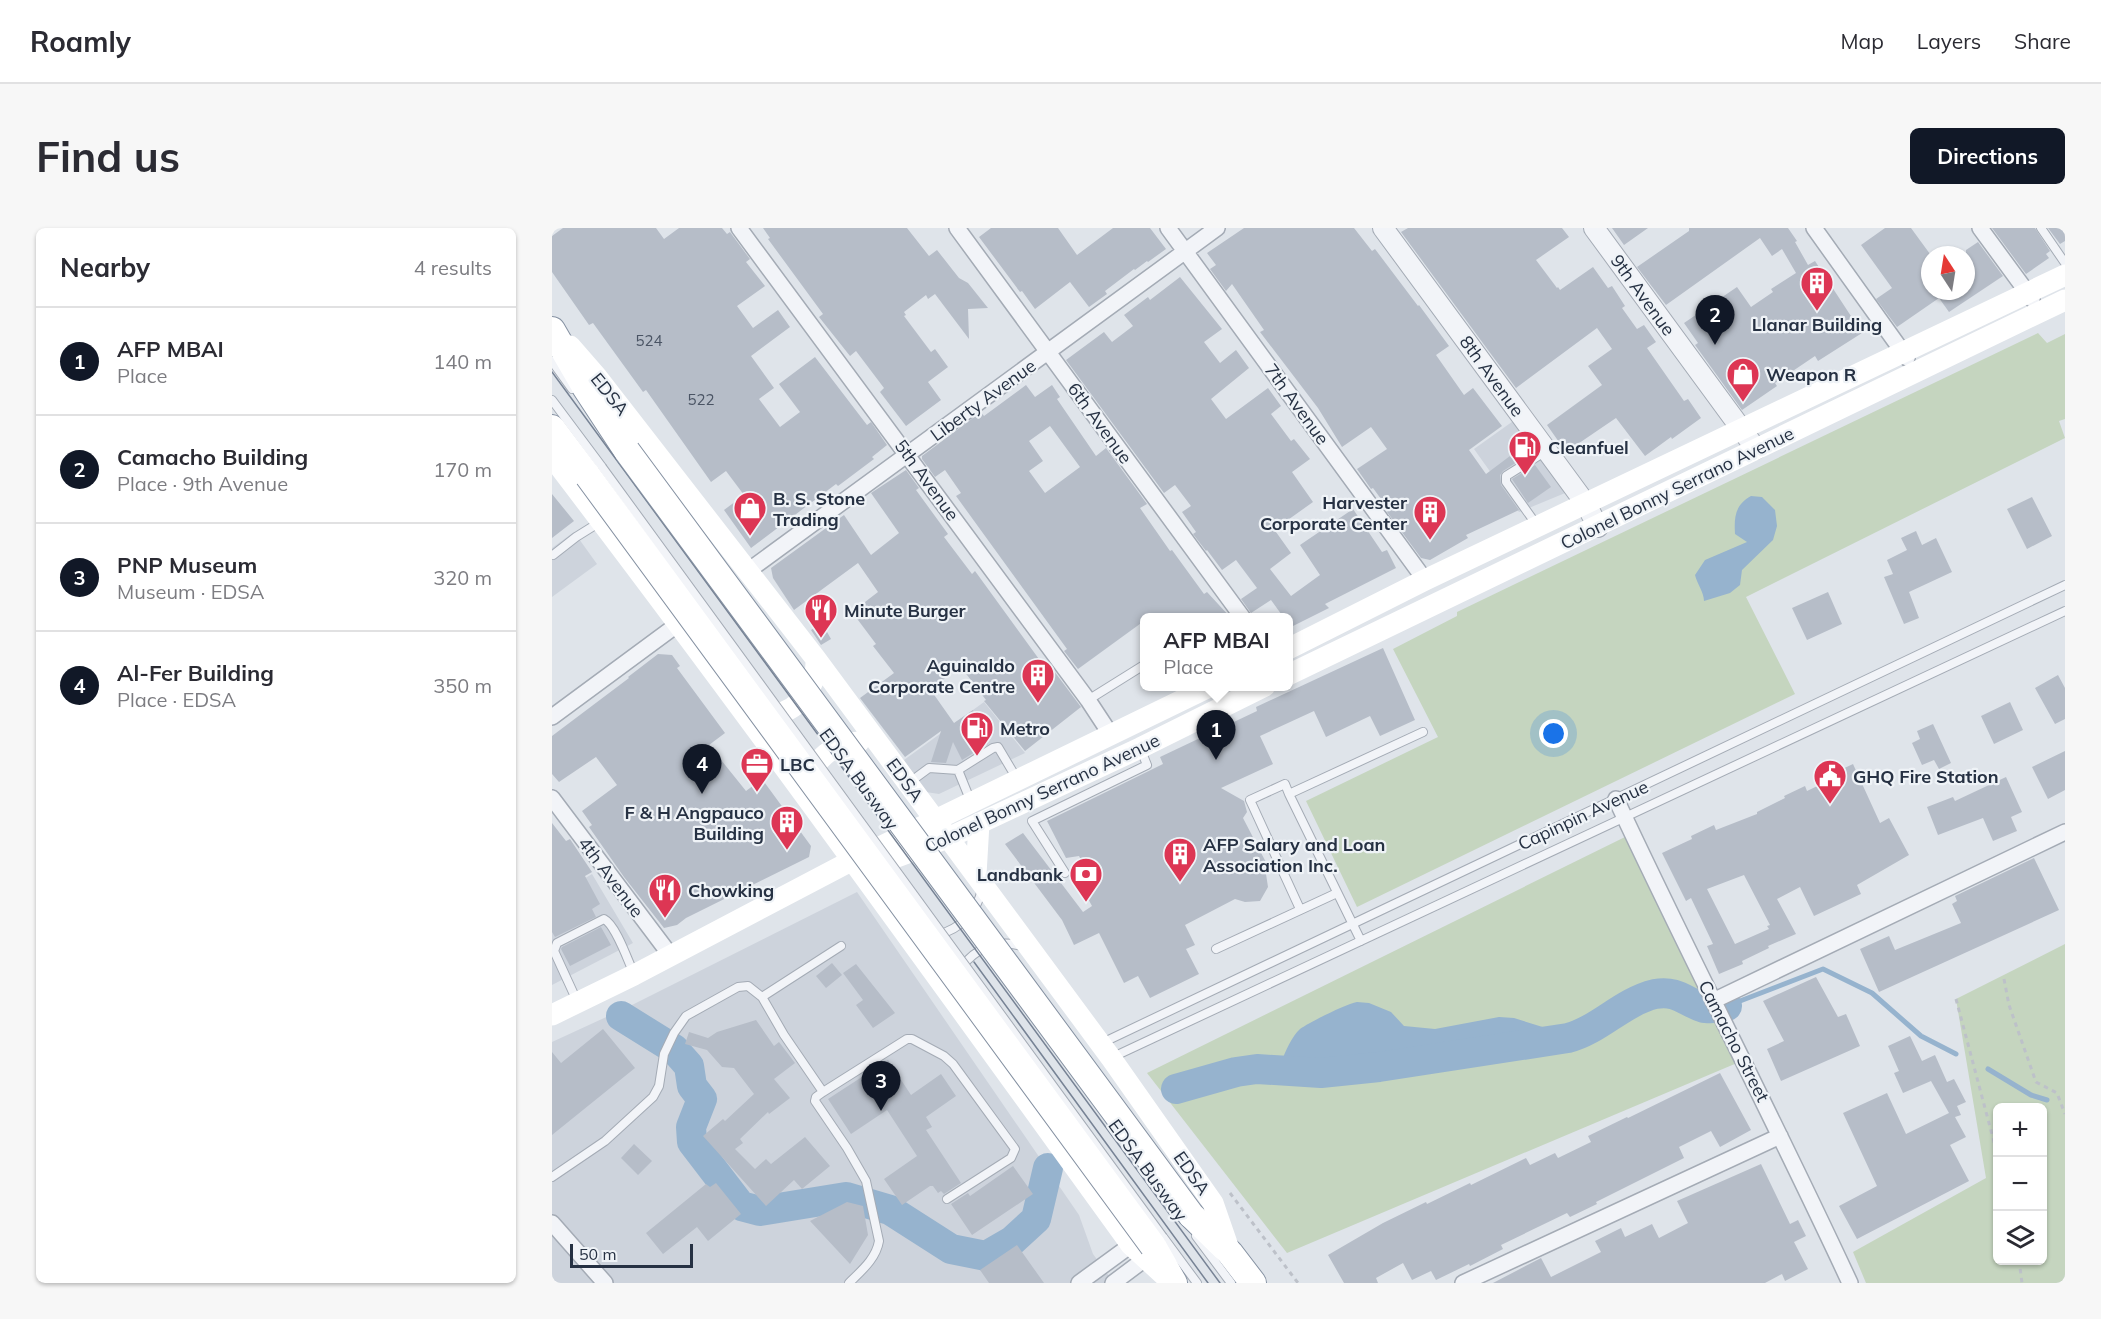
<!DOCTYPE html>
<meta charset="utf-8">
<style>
:root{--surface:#fff;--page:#f7f7f7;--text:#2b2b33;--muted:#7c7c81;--line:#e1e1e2;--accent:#111827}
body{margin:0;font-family:Mulish,sans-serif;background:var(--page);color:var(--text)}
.controls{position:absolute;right:18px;bottom:18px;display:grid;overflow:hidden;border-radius:9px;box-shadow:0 2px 4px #0004}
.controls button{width:54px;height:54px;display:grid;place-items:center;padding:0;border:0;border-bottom:2px solid var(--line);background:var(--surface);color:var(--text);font:30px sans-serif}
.compass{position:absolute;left:1369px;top:18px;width:54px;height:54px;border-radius:50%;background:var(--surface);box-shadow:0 2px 4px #0004;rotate:348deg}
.scale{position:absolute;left:18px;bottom:15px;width:123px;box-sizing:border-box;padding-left:6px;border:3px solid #263143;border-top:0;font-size:16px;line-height:21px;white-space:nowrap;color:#263143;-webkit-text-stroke:4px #eff3f7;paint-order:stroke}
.you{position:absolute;left:1002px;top:506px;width:21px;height:21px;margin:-15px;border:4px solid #fff;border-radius:50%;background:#1a73e8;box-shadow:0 0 0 9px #1a73e833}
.badge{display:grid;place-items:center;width:39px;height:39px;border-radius:50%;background:var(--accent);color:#fff;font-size:20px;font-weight:700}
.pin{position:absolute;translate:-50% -50px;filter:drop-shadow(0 2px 3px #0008)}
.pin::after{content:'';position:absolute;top:32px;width:21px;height:18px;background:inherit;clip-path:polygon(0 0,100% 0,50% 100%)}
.popup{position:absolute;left:588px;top:385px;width:153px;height:78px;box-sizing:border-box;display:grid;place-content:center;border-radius:9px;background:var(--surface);filter:drop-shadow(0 2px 4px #0005);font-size:20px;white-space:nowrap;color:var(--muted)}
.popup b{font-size:22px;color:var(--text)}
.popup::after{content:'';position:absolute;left:50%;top:100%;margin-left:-12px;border:12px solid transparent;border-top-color:var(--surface)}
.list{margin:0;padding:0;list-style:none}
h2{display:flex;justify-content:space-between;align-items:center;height:78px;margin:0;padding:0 24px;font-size:26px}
h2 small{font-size:20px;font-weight:400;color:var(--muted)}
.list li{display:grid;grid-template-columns:39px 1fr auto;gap:18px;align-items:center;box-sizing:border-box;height:108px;padding:0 24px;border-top:2px solid var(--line)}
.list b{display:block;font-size:22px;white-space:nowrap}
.list p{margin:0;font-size:20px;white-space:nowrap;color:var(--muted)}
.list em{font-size:20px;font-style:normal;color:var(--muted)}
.icon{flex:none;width:33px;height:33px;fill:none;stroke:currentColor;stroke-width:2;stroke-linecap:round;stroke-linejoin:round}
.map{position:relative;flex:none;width:1513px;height:1055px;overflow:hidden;border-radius:9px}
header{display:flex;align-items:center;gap:36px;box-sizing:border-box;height:84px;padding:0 30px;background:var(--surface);border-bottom:2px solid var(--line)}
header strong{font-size:28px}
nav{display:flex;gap:33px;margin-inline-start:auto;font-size:21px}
.intro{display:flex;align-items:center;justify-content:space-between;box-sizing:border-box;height:144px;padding:0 36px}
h1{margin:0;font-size:42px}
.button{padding:15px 27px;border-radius:9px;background:var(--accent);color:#fff;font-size:21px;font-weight:700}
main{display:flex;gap:36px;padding:0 36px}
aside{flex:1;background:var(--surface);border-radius:9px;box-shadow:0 2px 4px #0004}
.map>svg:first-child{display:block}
</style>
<header>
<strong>Roamly</strong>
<nav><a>Map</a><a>Layers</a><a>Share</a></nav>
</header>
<div class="intro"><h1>Find us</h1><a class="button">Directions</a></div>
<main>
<aside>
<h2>Nearby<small>4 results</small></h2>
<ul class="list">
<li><span class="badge">1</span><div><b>AFP MBAI</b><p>Place</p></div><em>140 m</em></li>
<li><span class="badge">2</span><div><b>Camacho Building</b><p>Place · 9th Avenue</p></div><em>170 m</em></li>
<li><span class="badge">3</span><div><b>PNP Museum</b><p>Museum · EDSA</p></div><em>320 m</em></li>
<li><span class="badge">4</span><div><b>Al-Fer Building</b><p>Place · EDSA</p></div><em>350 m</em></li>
</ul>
</aside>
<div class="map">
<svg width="1513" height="1055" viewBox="0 0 1513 1055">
<rect width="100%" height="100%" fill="#dfe4ea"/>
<path fill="#cdd3dc" d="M964 191 1018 263 967 284 922 221Z
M22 304 45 336 0 369V320Z
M432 474 473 525 387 566 374 564 352 532Z
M40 646 81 715 0 757V670Z
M305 664 527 987 541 1026 562 1055H0V814L76 779Z"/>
<path fill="#c5d5bf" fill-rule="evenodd" d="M1486 105 1495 115 1513 106V191L1507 193 1513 210 1194 369 1243 466 805 679 754 573 886 509 841 421 905 388V384Z
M1073 609 1185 835 735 1025 595 845Z
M1513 716V1055H1314L1301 1024 1434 950 1404 771ZM1446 880H1490V1032H1446Z"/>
<path fill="#96b3ce" d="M1199 268 1210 269 1223 282 1225 298 1221 312 1190 342 1188 357 1178 365 1152 373C1152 364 1145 356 1143 347L1153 332 1195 314 1183 306C1182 289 1183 277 1199 268Z
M805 774 817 775 839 784 852 798 883 801 947 789 962 790 997 801 1009 807 822 836 762 841 736 840 729 835C733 824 740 808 748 801 758 794 794 776 805 774Z"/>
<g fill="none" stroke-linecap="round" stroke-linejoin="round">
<path stroke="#96b3ce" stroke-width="5" d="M1175 778 1271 741 1320 765 1369 808 1404 826
M1436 841 1479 867 1495 872"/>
<path stroke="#96b3ce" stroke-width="30" d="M69 788 122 821 137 838 140 858 150 871 139 899 140 914 189 978 208 983 294 969 338 982 399 1021 434 1028 460 1013 484 991 496 940
M624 861 684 844 705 841 769 845 827 839 1016 810C1047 802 1070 774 1103 766 1126 762 1133 774 1152 780 1158 781 1168 779 1175 778"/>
</g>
<path fill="#b6bdc8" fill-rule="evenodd" d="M11 0H104L112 11 127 0H170L175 6 178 4 198 31 194 34 213 58 185 78 201 100 226 82 238 99 199 128 222 160 207 171 228 199 248 184 227 156 263 129 315 197 319 194 335 217 320 229 322 231 286 258 284 256 199 320 172 282 192 267 174 243 159 254 94 162 91 164 41 95 37 97 0 44V8Z
M211 0H355L377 28 385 22 407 50 416 55 436 80 416 81 417 111 383 66 376 71 374 67 352 84 354 87 352 88 379 124 383 121 396 139 376 154 389 172 354 198 328 164 332 160 304 123 298 128 267 89 271 86 216 11 218 10Z
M439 0H506L525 27 561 0H598L614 21 596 34 595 33 583 42 582 41 553 63 555 66 537 79 518 54 483 81 470 63 468 64 427 9Z
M692 0H802L820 23 823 21 866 78 867 77 897 118 884 127 912 167 921 160 950 198 917 222 934 246 970 219 976 227 951 243 948 247 949 257 967 282 914 307 916 310 878 332 869 330 835 284 837 282 821 260 819 261 805 241 835 221 819 199 790 219 766 180 708 104 712 102 680 56 674 63 658 41 664 37 655 25Z
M856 0H1010L1017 9 984 32 1005 60 1006 59 1008 62 1041 39 1056 60 1060 58 1073 78 1070 80 1085 101 1092 97 1104 114 1095 120 1132 173 1136 171 1149 190 1120 211 1119 209 1093 228 1064 190 1014 224 995 197 1050 157 1036 138 1060 121 1045 100 964 160 849 4Z
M1060 0H1096L1072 17Z
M1137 0H1236L1245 13 1243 14 1256 37 1263 33 1310 105 1266 133 1263 128 1223 155 1225 158 1190 182 1143 117 1146 115 1132 95 1185 59 1199 79 1221 64 1219 61 1244 45 1230 21 1220 28 1208 10 1114 77 1085 39 1137 3Z
M1333 0H1359L1378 26V63H1414V22L1426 14 1451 48 1397 84 1387 70 1345 99 1324 71 1340 60 1309 17Z
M1440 0H1483L1498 23 1494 26 1497 30 1474 46Z
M1496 0H1513V13L1508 16Z
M628 49 670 101 652 114 668 135 684 122 697 140 659 171 674 191 716 160 729 178 719 186 739 213 742 211 758 231 740 244 761 274 726 299 727 301 724 304 739 325 718 341 739 368 768 347 748 317 801 281 830 324 835 322 844 340 773 376 777 380 739 399 736 395V390H732L719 372 699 385 689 371 705 360 684 332 670 342 655 322 654 323 641 306 644 304 630 284 639 278 623 257 612 265 514 132 552 104 560 114 581 98 572 87 596 69 598 72Z
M474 157 483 169 500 157 508 169 505 171 544 228 554 220 595 276 588 280 618 323 620 322 652 366 655 364 679 390H592V393L526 441 512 423 515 421 404 268 409 265 393 242 383 249 370 231V228L429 184 432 188ZM498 198 528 239 493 265 477 243 491 233 477 213Z
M983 237 999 259 976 275 960 251Z
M354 242 367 260 364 262 396 306 392 309 420 346 423 343 492 438 496 435 529 479 473 523 432 473 434 472 409 439 406 441 403 437 401 438 403 443 378 461 402 495 421 482 436 516 410 532 401 514 394 535 379 534 389 503 353 529 308 470 342 445 321 418 324 416 300 384 326 364 306 335 242 382 221 350 219 340 292 287 319 327 347 305 319 265Z
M0 266 22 293 0 310Z
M1480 269 1500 308 1475 321 1455 281Z
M1364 303 1370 317 1384 310 1400 344 1357 364 1367 390 1352 396 1332 349 1341 346 1335 332 1355 322 1349 310Z
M1276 364 1290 396 1255 412 1240 380Z
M270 395 279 411 269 417 259 402Z
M831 420 863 492 828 508 818 488 774 509 762 483 708 508 721 536 669 560 692 573 695 584 691 590 719 644 714 646 716 659 708 673 693 674 683 671 633 697 643 717 634 721 647 746 598 770 586 748 572 755 547 705 522 717 510 692 453 616 471 605 531 684 540 678 534 667 544 661 527 628 514 630 495 593 611 536 608 529 705 483 704 479Z
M106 426 120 427 128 438 125 440 173 505 157 517 194 563 210 551 259 618 257 629 134 690 125 697 112 700 72 649 37 599 40 597 30 583 65 557 44 529 7 554 0 546V508L77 450 76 449Z
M1506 447 1513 460V491L1503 496 1483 460Z
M1458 474 1471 502 1442 516 1429 488Z
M1381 496 1399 535 1387 541 1382 532 1370 537 1360 515 1368 511 1365 503Z
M1513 523V562L1496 571 1480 539Z
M1301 536 1328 595 1337 590 1357 627 1305 657 1309 666 1262 688 1248 659 1225 671 1244 706 1216 718 1217 720 1190 733 1191 736 1167 746 1155 718 1161 716 1139 670 1134 673 1110 625 1140 611 1139 608 1162 597 1164 602 1205 586V584L1233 570 1232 568 1253 558 1255 563 1286 548 1284 544ZM1192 647 1218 697 1215 698 1217 701 1183 716 1155 661Z
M1454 549 1470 584 1459 589 1465 603 1441 613 1431 590 1386 607 1375 579 1401 569 1403 573Z
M0 595 14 613 18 611 40 644 33 648 48 676 40 681 44 689 3 709 0 704Z
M1482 630 1507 682 1327 764 1308 721 1337 708 1343 722 1409 695 1400 676 1405 673 1403 668Z
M49 699 59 717 18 738 9 721 10 719Z
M280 735 290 747 274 760 264 748Z
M304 736 343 785 321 800 304 777 311 772 291 745Z
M1264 749 1286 789 1294 786 1308 818 1229 853 1215 821 1232 813 1211 773Z
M204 792 222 818 227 814 243 835 222 851 238 870 217 886 216 884 188 911 191 915 183 921 203 941 214 931 219 936 253 909 278 938 250 961 242 952 214 978 151 908 171 891 173 893 202 866 182 840 170 839 155 822 133 816 137 804 156 810 165 804Z
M51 801 83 840 0 907V824L9 835Z
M1358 808 1370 833 1383 827 1395 854 1402 851 1414 874 1405 878 1409 887 1403 889 1414 909 1398 917 1417 953 1305 1011 1287 978 1325 958 1291 885 1335 865 1354 906 1397 885 1379 853 1351 865 1342 845 1347 843 1336 818Z
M336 832 359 867 389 846 404 868 374 889 380 899 374 902 409 955 392 966 389 963 386 965 381 958H378L350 977 332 951 365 928 335 882 299 906 276 871Z
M1168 845 1199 902 1168 919 1159 903 1127 919 1132 930 1044 974 1045 976 1018 989 1015 985 949 1017 951 1021 918 1038 917 1036 884 1052 879 1043 860 1052 851 1035 824 1050 826 1055H792L776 1027 831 995 874 974 875 976 918 955 919 957 974 930 978 937 1003 925 1006 930 1039 914 1036 908 1075 889 1076 890Z
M82 916 100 933 86 947 69 930Z
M1209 936 1238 996 1246 992 1254 1008 1242 1014 1256 1041 1233 1053 1230 1046 1213 1055H941L989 1030 999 1049 1049 1024 1043 1013 1069 1000 1073 1009 1100 996 1107 1010 1136 995 1125 973Z
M461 938 481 966 420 1007 399 976 416 965 418 968Z
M164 955 189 986 156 1013 145 999 111 1026 94 1005 154 956 158 959Z
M295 974 311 978 316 1007 298 1036 258 993Z
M465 1017 492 1055H437L428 1042Z"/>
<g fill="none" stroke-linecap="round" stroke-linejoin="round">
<g stroke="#a4abb5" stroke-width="10">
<path id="service" d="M1489 0 1513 35
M0 133 20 161
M0 172 50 239
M984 296 954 254V248L994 223
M1 327 24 309 48 294
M536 472 592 437
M406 542 419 574
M358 554 377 540 406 542 441 520 446 519 465 551
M737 566 733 556 698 572 748 681
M513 645 480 593 595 537 589 522
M385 707C409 701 425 684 430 661
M809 713 737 566 871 504
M664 721 785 665
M409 740C423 720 446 711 469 718
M25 773 2 723 5 715 52 691C64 697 76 733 82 746
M550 815 1513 357
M561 829 1513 383
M271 864 232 807 210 769 289 718
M0 949 53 913 101 869 107 858 112 826 122 805 134 788 186 759 196 758 210 769
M644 1008 679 1055
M611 1009 645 1055
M297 1055C309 1043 324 1031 327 1013L314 953 295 920 263 873 264 869 271 864 355 811H360L392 828 401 836 463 921 459 930 395 971"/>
</g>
<g stroke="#a4abb5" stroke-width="18">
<path id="minor" d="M187 0 536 472 559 507
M405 0 691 390
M616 0 873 352
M1262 0 1355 130
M1428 0 1480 71
M196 343 665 0
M0 489 126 396
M0 570 119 728
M1064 571C1140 734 1223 893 1298 1055
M1161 773 1513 604
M0 995 53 1055
M527 1055 579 1017
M561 1055 593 1031
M911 1055 1228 908"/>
</g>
<g stroke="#a4abb5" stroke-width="22">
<path id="tertiary" d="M831 0 1034 276 1046 299
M1042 0 1204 221"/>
</g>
<g stroke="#8591a2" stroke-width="28">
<path id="trunk" d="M0 102 33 159 75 223
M0 200 36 248
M639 987 678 1025 701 1055
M601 1018 622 1055"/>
</g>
<path stroke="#bdc1c9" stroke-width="3" stroke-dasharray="4.5 4.5" stroke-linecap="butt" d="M1452 751 1457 777 1484 854 1505 865 1513 886
M1404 771 1446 929
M678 965 746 1055
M1467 1032 1470 1055"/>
<use href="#service" stroke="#f2f4f8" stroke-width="8"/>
<use href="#minor" stroke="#f2f4f8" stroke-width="15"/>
<use href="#tertiary" stroke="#f2f4f8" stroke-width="20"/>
<path stroke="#fff" stroke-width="21" d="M18 118 45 149 264 431 559 830 661 975 678 1024
M0 229C198 488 388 753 579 1017L616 1051
M736 421 873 352 1513 47
M736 447 1513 72
M205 487C240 491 265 465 264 431
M257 555C262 530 282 515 307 514
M313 641 396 610 588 520 713 458
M424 647 427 595
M0 787 82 747 299 633 659 458"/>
<use href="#trunk" stroke="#fff" stroke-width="26"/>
<path stroke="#778395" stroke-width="1.5" d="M0 144 668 1055
M422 734 656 1055"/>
<g stroke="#a4abb5" stroke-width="10" stroke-linecap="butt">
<path id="service-bridge" d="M50 239 611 1009"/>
</g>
<g stroke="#8591a2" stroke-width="28" stroke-linecap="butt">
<path id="trunk-bridge" d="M75 223 639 987
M36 248 601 1018"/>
</g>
<use href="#service-bridge" stroke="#f2f4f8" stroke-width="8"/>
<use href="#trunk-bridge" stroke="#fff" stroke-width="26"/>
</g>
<defs>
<g id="building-pin" transform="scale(1.725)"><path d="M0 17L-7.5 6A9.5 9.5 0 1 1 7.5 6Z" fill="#dd3654" stroke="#eff3f7"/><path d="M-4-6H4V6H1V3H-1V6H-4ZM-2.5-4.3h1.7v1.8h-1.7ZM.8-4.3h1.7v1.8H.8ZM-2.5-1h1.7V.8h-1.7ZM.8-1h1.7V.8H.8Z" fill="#fff"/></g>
<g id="shop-pin" transform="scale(1.725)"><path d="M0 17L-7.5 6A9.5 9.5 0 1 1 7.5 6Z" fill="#dd3654" stroke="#eff3f7"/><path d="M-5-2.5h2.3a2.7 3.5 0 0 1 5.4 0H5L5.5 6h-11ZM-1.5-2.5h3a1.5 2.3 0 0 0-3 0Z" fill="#fff"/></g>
<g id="fuel-pin" transform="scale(1.725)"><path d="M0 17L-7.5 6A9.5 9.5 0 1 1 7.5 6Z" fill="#dd3654" stroke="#eff3f7"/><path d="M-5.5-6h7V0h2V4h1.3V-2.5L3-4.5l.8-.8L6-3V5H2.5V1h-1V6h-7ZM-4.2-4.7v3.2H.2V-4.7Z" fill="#fff"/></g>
<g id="restaurant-pin" transform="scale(1.725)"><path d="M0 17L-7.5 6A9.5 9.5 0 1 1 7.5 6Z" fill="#dd3654" stroke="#eff3f7"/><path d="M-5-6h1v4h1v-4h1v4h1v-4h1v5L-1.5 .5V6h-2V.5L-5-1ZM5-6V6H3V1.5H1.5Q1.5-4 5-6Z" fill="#fff"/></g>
<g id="office-pin" transform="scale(1.725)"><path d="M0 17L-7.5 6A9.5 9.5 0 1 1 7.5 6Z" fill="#dd3654" stroke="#eff3f7"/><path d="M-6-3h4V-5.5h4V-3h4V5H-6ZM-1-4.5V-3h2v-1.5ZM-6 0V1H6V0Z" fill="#fff"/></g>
<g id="civic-pin" transform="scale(1.725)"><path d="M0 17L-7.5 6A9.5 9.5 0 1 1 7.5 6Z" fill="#dd3654" stroke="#eff3f7"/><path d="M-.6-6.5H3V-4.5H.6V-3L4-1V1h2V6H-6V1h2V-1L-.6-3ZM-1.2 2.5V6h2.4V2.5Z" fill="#fff"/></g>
<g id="bank-pin" transform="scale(1.725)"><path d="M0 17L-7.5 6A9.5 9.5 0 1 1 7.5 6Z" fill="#dd3654" stroke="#eff3f7"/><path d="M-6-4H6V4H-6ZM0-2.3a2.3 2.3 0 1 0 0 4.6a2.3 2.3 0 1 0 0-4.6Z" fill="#fff"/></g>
</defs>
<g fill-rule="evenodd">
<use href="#building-pin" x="1265" y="55"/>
<use href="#shop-pin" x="1191" y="146"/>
<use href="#fuel-pin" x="973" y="219"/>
<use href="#shop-pin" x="198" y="280"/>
<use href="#building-pin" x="878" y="284"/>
<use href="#restaurant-pin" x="269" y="382"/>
<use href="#building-pin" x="486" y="447"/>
<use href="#fuel-pin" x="425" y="500"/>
<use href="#office-pin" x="205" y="536"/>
<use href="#civic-pin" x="1278" y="548"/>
<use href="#building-pin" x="235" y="594"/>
<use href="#building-pin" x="628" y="626"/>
<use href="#bank-pin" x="534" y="646"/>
<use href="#restaurant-pin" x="113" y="662"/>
</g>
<g text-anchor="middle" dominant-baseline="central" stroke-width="4.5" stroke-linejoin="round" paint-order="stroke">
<g font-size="15" fill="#4a5464">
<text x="97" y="112">524</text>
<text x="149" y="171">522</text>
</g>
<g font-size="18" fill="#263143" stroke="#eff3f7">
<text transform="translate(1091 67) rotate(54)">9th Avenue</text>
<text transform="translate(940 148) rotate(54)">8th Avenue</text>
<text transform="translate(58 166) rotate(51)">EDSA</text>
<text transform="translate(431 172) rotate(-36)">Liberty Avenue</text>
<text transform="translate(745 176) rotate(54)">7th Avenue</text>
<text transform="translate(548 195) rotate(54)">6th Avenue</text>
<text transform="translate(375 252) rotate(54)">5th Avenue</text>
<text transform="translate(1125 260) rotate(-26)">Colonel Bonny Serrano Avenue</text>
<text transform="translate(307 551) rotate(54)">EDSA Busway</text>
<text transform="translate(353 552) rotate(54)">EDSA</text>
<text transform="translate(490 565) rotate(-25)">Colonel Bonny Serrano Avenue</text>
<text transform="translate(1031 587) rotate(-25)">Capinpin Avenue</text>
<text transform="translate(59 649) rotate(53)">4th Avenue</text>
<text transform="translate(1182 813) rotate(63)">Camacho Street</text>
<text transform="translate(596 942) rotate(54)">EDSA Busway</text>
<text transform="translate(640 945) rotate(55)">EDSA</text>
</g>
<g font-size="18" font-weight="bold" fill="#263143" stroke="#eff3f7" text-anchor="start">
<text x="1265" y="96" text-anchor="middle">Llanar Building</text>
<text x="1214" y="146">Weapon R</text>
<text x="996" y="219">Cleanfuel</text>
<text x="221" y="270">B. S. Stone<tspan x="221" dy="21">Trading</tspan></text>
<text x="855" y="274" text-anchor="end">Harvester<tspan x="855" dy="21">Corporate Center</tspan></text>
<text x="292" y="382">Minute Burger</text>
<text x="463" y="437" text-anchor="end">Aguinaldo<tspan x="463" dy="21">Corporate Centre</tspan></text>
<text x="448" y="500">Metro</text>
<text x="228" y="536">LBC</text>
<text x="1301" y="548">GHQ Fire Station</text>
<text x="212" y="584" text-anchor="end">F &amp; H Angpauco<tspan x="212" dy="21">Building</tspan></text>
<text x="651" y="616">AFP Salary and Loan<tspan x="651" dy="21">Association Inc.</tspan></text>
<text x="511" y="646" text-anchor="end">Landbank</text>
<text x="136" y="662">Chowking</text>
</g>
</g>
</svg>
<div class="controls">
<button>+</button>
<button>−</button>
<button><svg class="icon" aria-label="layers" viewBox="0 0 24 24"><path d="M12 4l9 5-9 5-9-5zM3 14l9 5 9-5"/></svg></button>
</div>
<svg class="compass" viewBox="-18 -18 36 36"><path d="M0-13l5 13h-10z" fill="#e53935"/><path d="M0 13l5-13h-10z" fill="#7c7c81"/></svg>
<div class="scale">50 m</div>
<div class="you"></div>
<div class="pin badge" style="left:664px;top:532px">1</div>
<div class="popup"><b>AFP MBAI</b>Place</div>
<div class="pin badge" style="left:1163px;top:117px">2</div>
<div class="pin badge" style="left:329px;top:883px">3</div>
<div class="pin badge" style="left:150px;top:566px">4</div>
</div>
</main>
